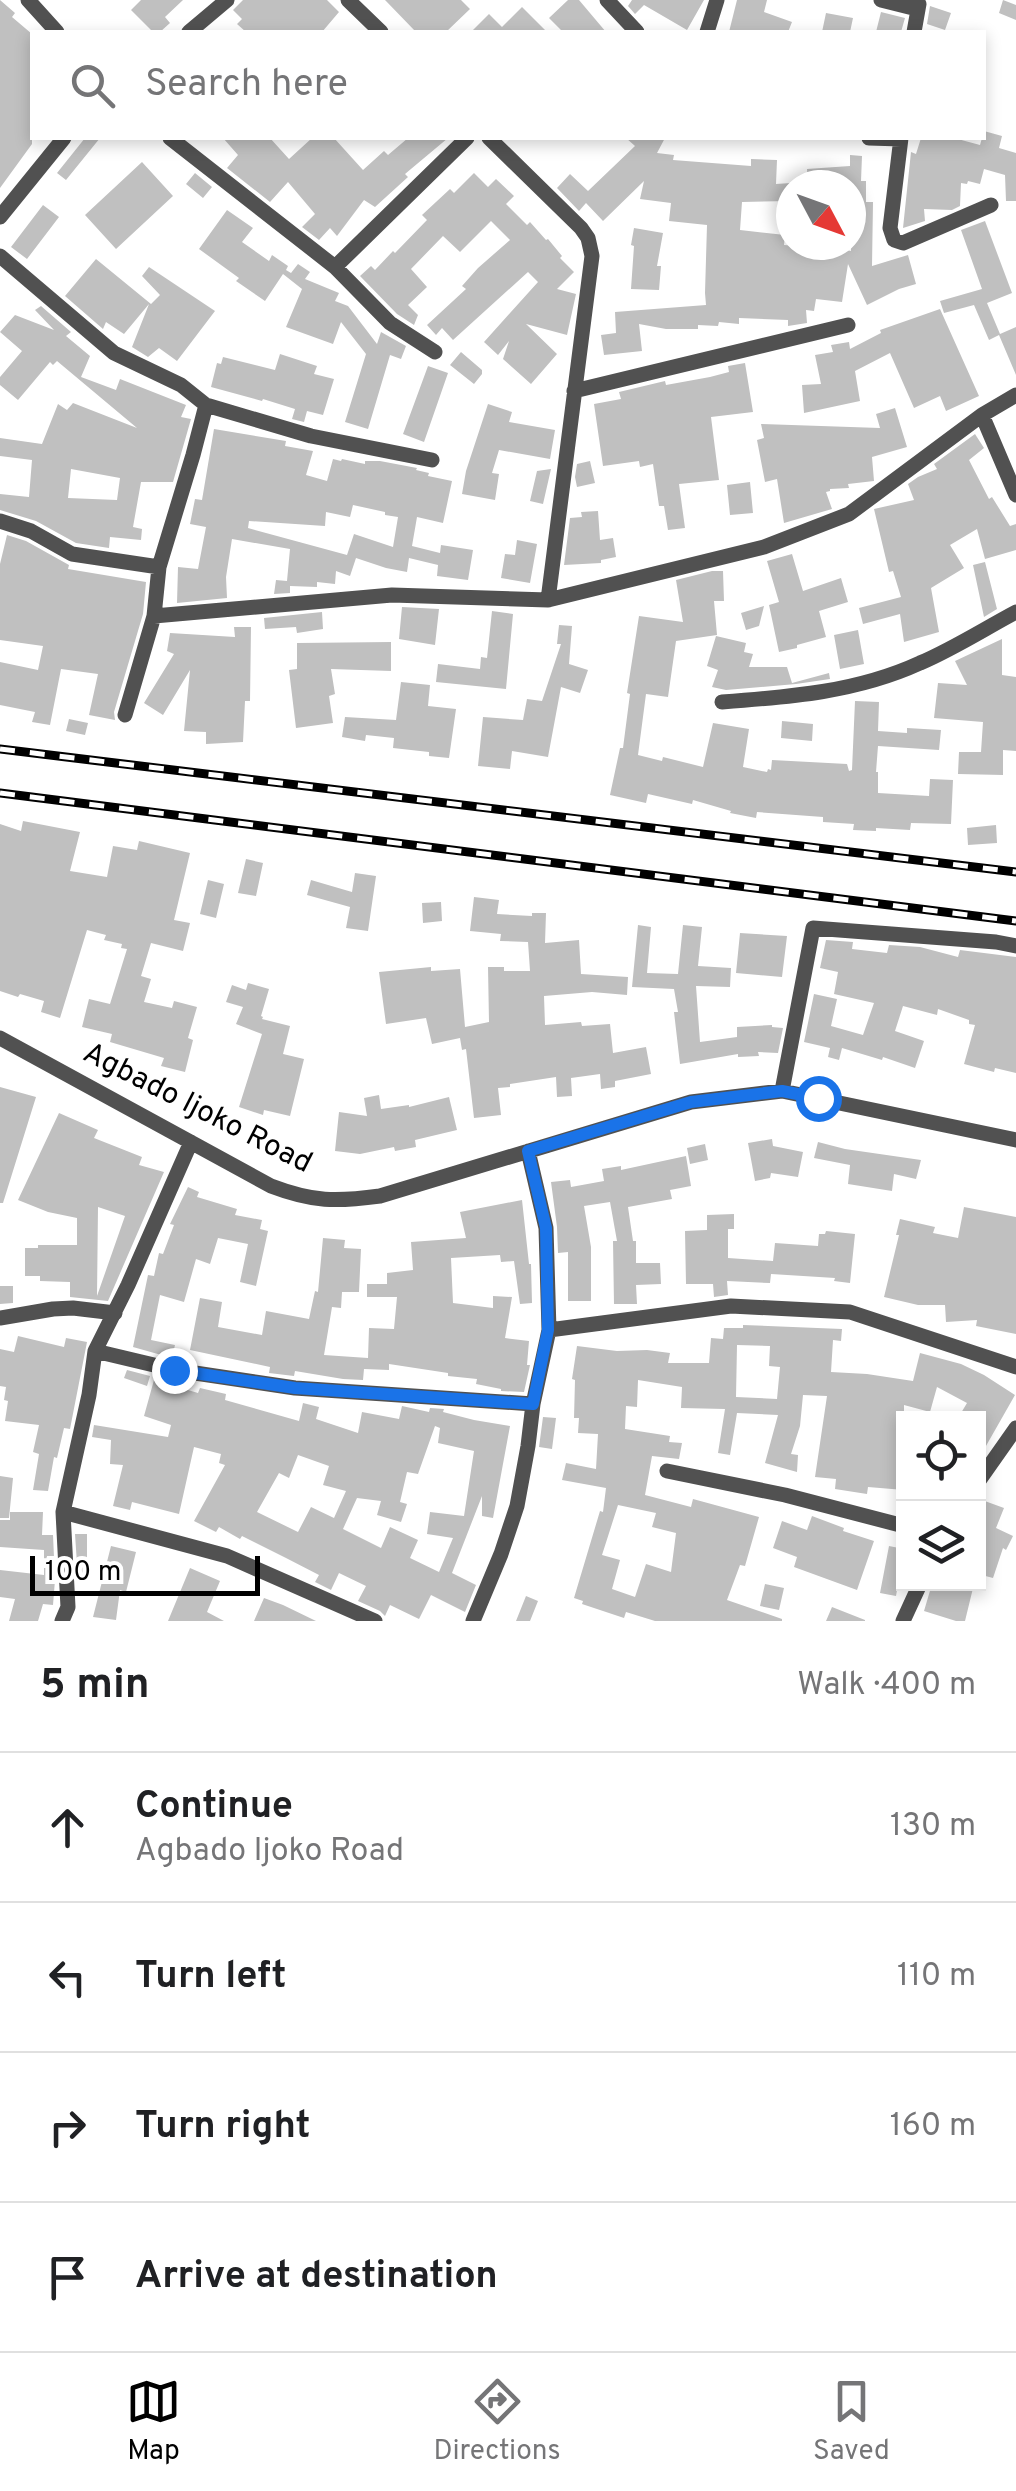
<!DOCTYPE html>
<meta charset="utf-8">
<style>
:root{--surface:#fff;--page:#f6f6f6;--text:#202124;--muted:#757577;--line:#e0e0e0;--accent:#000}
body{margin:0;font-family:Overpass,sans-serif;background:var(--page);color:var(--text)}
.controls{position:absolute;right:30px;bottom:30px;display:grid;overflow:hidden;border-radius:0px;box-shadow:0 5px 15px #0003}
.controls button{width:90px;height:90px;display:grid;place-items:center;padding:0;border:0;border-bottom:2px solid var(--line);background:var(--surface);color:var(--text);font:50px sans-serif}
.compass{position:absolute;left:776px;top:170px;width:90px;height:90px;border-radius:50%;background:var(--surface);box-shadow:0 5px 15px #0003;rotate:131deg}
.scale{position:absolute;left:30px;bottom:25px;width:230px;box-sizing:border-box;padding-left:10px;border:5px solid #000;border-top:0;font-size:28px;line-height:35px;white-space:nowrap;color:#000;-webkit-text-stroke:8px #fff;paint-order:stroke}
.stop{position:absolute;width:30px;height:30px;margin:-22px;border:8px solid #1a73e8;border-radius:50%;background:#fff}
.stop.end{background:#1a73e8;border-color:#fff;box-shadow:0 2px 10px #0008}
.list{margin:0;padding:0;list-style:none}
h2{display:flex;justify-content:space-between;align-items:center;height:130px;margin:0;padding:0 40px;font-size:42px}
h2 small{font-size:32px;font-weight:400;color:var(--muted)}
.list li{display:grid;grid-template-columns:65px 1fr auto;gap:30px;align-items:center;box-sizing:border-box;height:150px;padding:0 40px;border-top:2px solid var(--line)}
.list b{display:block;font-size:38px;white-space:nowrap}
.list p{margin:0;font-size:32px;white-space:nowrap;color:var(--muted)}
.list em{font-size:32px;font-style:normal;color:var(--muted)}
.icon{flex:none;width:55px;height:55px;fill:none;stroke:currentColor;stroke-width:2;stroke-linecap:round;stroke-linejoin:round}
.map{position:relative;flex:none;width:1016px;height:1621px;overflow:hidden}
.search{position:absolute;background:var(--surface);box-shadow:0 5px 15px #0003;left:30px;right:30px;top:30px;height:110px;display:flex;align-items:center;gap:25px;box-sizing:border-box;padding:0 35px;border-radius:0px;color:var(--muted);font-size:38px}
.sheet{height:730px;background:var(--surface)}
nav{display:flex;justify-content:space-around;align-items:center;box-sizing:border-box;height:140px;border-top:2px solid var(--line);background:var(--surface);font-size:28px;color:var(--muted)}
nav a{display:grid;justify-items:center;gap:5px}
nav .on{color:var(--accent)}
.map>svg:first-child{display:block}
</style>
<div class="map">
<svg width="1016" height="1621" viewBox="0 0 1016 1621">
<rect width="100%" height="100%" fill="#fff"/>
<path fill="#c0c0c0" fill-rule="evenodd" d="M0 0 15 13 12 17 32 34V144L0 188Z
M141 0H183L165 17 170 23 160 32H153L131 10Z
M243 0H327L339 12 322 32H246L237 24 242 19 233 10Z
M385 0H461L470 9 446 32H416Z
M568 0H579L606 32H563L549 18Z
M632 0H704L687 30 644 5 635 14 628 6Z
M737 0H767L764 12 792 22 788 32H729Z
M1003 0 1016 5V20L999 13Z
M930 6 951 13 945 30 927 24Z
M522 7 547 32H471L489 14 502 27Z
M881 12 905 18 901 32H876Z
M826 13 853 18 850 32H822Z
M984 131 1002 136 999 148 1016 153V201H1006L1005 175 984 169 980 184 968 181 967 184 961 183 960 206 952 210 924 209 925 221 903 228 911 152 916 154 921 138H954L980 145Z
M85 138H100L66 180 57 173Z
M223 138H270L289 159 312 138H334L363 170 384 151 388 155 408 138H448L405 174 408 177 375 207 364 200 337 236 330 228 319 240 302 227 315 214 288 182 270 202 227 168 238 155Z
M626 138H665L657 153 674 155 673 160 751 166V159L777 160 776 184 791 183V201L742 202 740 230 785 235 784 245 809 247V245H819L851 251V185H808L807 169 850 166V155L862 156 861 181H866V202H873L872 266 908 255 916 284 899 289 867 305 848 264 842 302 816 299 814 311 806 310 807 323 788 326V320L739 318V324L719 322 718 326 698 325V329H666L639 324 642 351 604 355 601 335 616 333 615 312 706 305 705 293 707 225 669 221 671 203 640 199 644 181 603 221 586 203 579 211 557 188 570 174 588 191 635 146Z
M142 162 173 196 116 249 85 215Z
M195 173 212 187 203 198 186 184Z
M474 173 488 187 496 179 514 196 506 204 527 225 530 222 546 240 548 239 562 256 560 258 574 272 557 289 576 294 567 335 526 324 557 354 531 384 503 359 509 341 498 355 484 342 538 282 528 272 453 340 442 328 436 335 427 325 466 289 462 286 478 268 510 240 491 221 460 252 443 236 411 269 427 287 408 305 418 315 414 325 397 314 360 276 371 266 375 270 393 251 395 253 427 220 422 215 450 189 454 193Z
M43 205 59 217 27 259 11 247Z
M227 210 253 228 242 242 269 261 272 255 288 266 286 270 291 273 298 264 310 272 305 279 339 293 335 301 348 306 377 344 381 332 406 346 401 359 390 355 368 429 345 422 366 354 341 322 333 344 286 327 302 289 283 274 265 301 236 281 239 278 199 249Z
M985 221 1012 293 987 303 1000 334 1016 327V375L999 335 989 340 974 305 944 313 940 301 982 289 961 230Z
M634 228 663 233 657 266H661L659 290 631 289 634 246 631 245Z
M96 259 151 304 160 295 142 276 149 267 215 311 177 361 159 348 148 357 132 347 149 304 124 334 106 322 103 329 65 296Z
M41 306 71 332 66 336 90 356 81 377 116 390 120 379 186 405 181 417 191 419 173 482H141L133 527 142 529 141 540 110 537 109 548 76 543 36 521 0 510V494L29 497 32 460 0 456V438L42 444 58 404 67 410 73 403 137 428 57 361 53 365 50 362 18 400 0 385V377L22 351 0 332 15 315 54 330 35 310ZM71 469 120 478 117 500 68 498Z
M940 309 979 396 946 411 940 396 914 408 890 353 855 371 860 401 804 413 802 385 821 384 815 355 833 352 831 345 849 342 850 349 881 333 880 330Z
M461 352 482 370V374L474 384 450 365Z
M280 354 317 366 314 374 334 379 323 415 307 411 304 422 292 419 295 409 263 399 262 401 211 387 217 363 221 364 223 357 275 370Z
M745 363 753 412 711 417 719 480 679 484 685 528 668 530 664 506H659L653 464 640 467 639 461 603 466 594 404 621 399 619 392 665 381 666 385 710 377 729 372 728 366Z
M428 366 448 373 424 442 403 434Z
M488 404 512 412 509 422 555 430 550 459 499 450 492 473 499 474 495 500 462 494 466 471Z
M895 408 907 447 872 457 874 481 848 484 849 488 830 489V491L826 492 832 509 784 523 777 479 765 482 757 440 764 438 761 424 880 428 876 414Z
M214 429 286 441 285 446 313 451 306 475 327 481 333 459 341 461 342 459 365 464V461H380L417 468 416 470 429 473 428 476 452 481 443 523 417 517 412 546 440 553 441 545 473 550 468 580 437 576 438 565 409 558 407 572 386 568 356 558 350 576 336 571 335 584 317 582V587L290 586V593L274 594 276 580 287 581 290 549 232 539 226 577 227 598 177 603 178 567 198 569 206 527 190 524 195 499 202 500ZM353 505 385 512V515L398 517 393 547 354 534 347 555 248 528 249 521 325 526 326 512 350 517Z
M975 434 984 448 969 460 989 499 992 497 1010 526 1016 524V550L985 559 977 529 950 545 964 568 931 588 939 632 904 642 900 614 863 624 859 608 901 597 893 571 889 572 874 509 914 500 908 484 918 477 937 469 934 464Z
M590 461 595 483 577 487 575 477 577 464Z
M551 469 543 504 530 501 537 471Z
M750 482 753 513 730 515 727 485Z
M598 511 600 540 613 538 616 557 601 560V563L564 565 570 518 582 517 581 512Z
M7 535 26 541 69 565 68 569 146 582 143 614 114 712 115 720 89 715 98 674 61 669 50 725 32 722 35 712 0 705V662L38 670 43 646 0 640V564Z
M517 540 537 544 530 583 501 578 505 554 515 555Z
M792 554 803 591 841 578 848 602 819 611 826 637 797 645V648L779 652 769 605 779 602 767 561Z
M985 562 997 609 984 617 973 565Z
M712 571H723L724 601H714L717 635 676 641 668 697 646 694 638 755 662 761 663 757 703 767 713 723 749 729 743 767 767 772 768 769 771 770 772 760 847 764 849 771 852 770 855 701 879 702 878 731 907 733V728L941 730 939 750 878 746 876 772H878V793L929 796 930 779 953 780 951 824 911 823 910 830 876 828V831L853 830 854 824 823 822V817L757 812 756 818 730 813 731 811 693 800 692 804 648 794 646 803 610 795 620 748H623L630 694 627 693 639 616 683 622 676 580Z
M764 606 759 626 746 630 741 613Z
M402 607 439 609 435 645 399 639Z
M492 611 513 614 506 689 436 682 438 664 480 669 481 657 487 658Z
M322 612 323 629 297 633 296 627 265 629 264 618Z
M559 625 572 626 569 664 588 670 580 693 561 687 548 757 512 751 510 769 478 766 483 717 523 720 527 699 542 701 561 644H557Z
M234 627H251L250 701H245L243 742 206 744V732L184 731 190 670 163 715 144 703 174 654 167 651 170 633 235 637Z
M858 630 864 664 840 669 834 635Z
M716 636 746 643 744 652 753 654 749 667H787L792 683 829 673 830 679 796 684 726 690 712 687 718 670 707 666Z
M1002 639V675L1016 677V751L1003 750V775L958 774 959 752H981L983 722 934 718 938 683 967 685 955 661Z
M391 642V671L331 669 335 694 329 696 333 723 296 728 289 670 297 669V643Z
M401 682 430 685 428 706 456 709 449 758 429 756V752L393 748 394 738 366 735 365 741 342 737 345 717 396 720Z
M69 719 88 723 85 735 66 731Z
M782 721 813 724 812 741 781 738Z
M23 821 80 832 70 871 107 877 113 846 137 850 139 841 190 853 174 920 190 923 183 951 151 943 141 976 151 979 144 1002 172 1008 174 1001 197 1007 188 1038 193 1040 185 1072 161 1066 164 1058 110 1042 112 1034 82 1027 89 999 110 1004 127 949 121 948 122 944 104 940 106 935 87 930 60 1018 41 1012 44 1001 20 994 18 997 0 991V824L21 831Z
M996 825 997 843 968 845 967 828Z
M246 859 263 863 256 896 238 893Z
M355 873 376 876 368 931 346 928 350 907 307 895 311 880 352 892Z
M208 880 224 884 216 918 200 914Z
M474 897 499 900 497 914 532 916V913H546L545 943 579 940 581 974 628 977 627 995 592 992 544 996 545 1025 581 1022 582 1026 610 1024 613 1053 646 1047 651 1074 615 1081V1087L601 1089 600 1074 571 1078 572 1096 557 1097 556 1077 510 1084V1087L498 1088 501 1115 474 1118 466 1049 462 1050 460 1038 432 1044 426 1018 386 1024 379 972 431 967V971L460 969 465 1027 489 1022 488 967H504V971H530L528 942 500 941 501 934 470 931Z
M441 902 442 921 423 923 422 903Z
M638 925 651 927 647 973 678 974 683 925 702 927 698 966 731 968 730 987 696 986 700 1042 737 1037V1027L772 1025V1027L783 1028 778 1053 758 1052 759 1056 738 1057V1054L680 1064 674 1012H678L674 989 632 987Z
M740 933 787 936 782 977 736 973Z
M826 940 853 942 852 949 887 953 889 945 920 947 958 957 960 950 1016 957V1073L995 1068 994 1072 964 1064 975 1025 969 1024V1020L938 1009 937 1015 903 1006 895 1031 924 1041 915 1068 883 1057 882 1060 842 1048 839 1060 828 1057 830 1048 804 1042 814 994 837 999 831 1026 863 1035 874 1003 834 994 838 972 820 968Z
M248 983 269 989 261 1016 263 1017 262 1019 290 1026 283 1054 304 1059 290 1116 264 1110 263 1115 239 1107 262 1034 236 1024 243 1007 226 1002 232 985 246 990Z
M0 1087 36 1097 3 1203H0Z
M379 1095 381 1109 409 1105V1107L449 1097 457 1130 415 1140 416 1147 395 1151 394 1147 360 1154 335 1151 339 1112 367 1116 364 1098Z
M59 1113 98 1130 94 1138 142 1157 139 1165 164 1172 108 1301 70 1297V1282L40 1281V1276H25V1248H38V1245H77V1218L48 1212 18 1200ZM98 1207 125 1216 97 1296Z
M772 1139 773 1146 803 1152 798 1177 771 1173 770 1178 755 1181 748 1143Z
M818 1142 845 1149 921 1160 916 1179 894 1174 892 1191 848 1184 850 1165 814 1158Z
M705 1144 708 1160 690 1164 687 1148Z
M686 1156 691 1186 670 1190 672 1199 628 1207 633 1241H636V1263H660L661 1284 636 1285 637 1304H614L613 1241H617L610 1202 584 1206 591 1247V1301H568V1252L558 1253 557 1227 551 1182 570 1180 571 1187 604 1181 602 1169 621 1166V1170Z
M188 1187 199 1192 197 1197 237 1209 235 1215 262 1220 260 1229 268 1231 256 1286 240 1282 248 1244 218 1238 210 1264 196 1259 184 1302 160 1295 151 1340 175 1345 172 1358 133 1347 148 1275 154 1276 159 1253 163 1254 174 1225 170 1224Z
M522 1200 529 1264H531L532 1303 520 1304 514 1261 501 1262 500 1255 451 1258 453 1303 493 1308V1296L512 1297 505 1338 529 1341 527 1365H530L524 1392 501 1391V1389L476 1384 477 1379 448 1376V1373L389 1364V1370L364 1369 363 1380 343 1379 295 1371 294 1376 269 1373 270 1367 190 1350 200 1298 222 1302 218 1327 262 1335 266 1311 309 1319 315 1291 318 1292 323 1238 345 1240 344 1248 361 1249 359 1292H342L341 1308 332 1307 324 1355 368 1358 369 1328 394 1329 397 1297H367V1284H387V1273L413 1270 411 1242 466 1238 460 1212Z
M964 1207 1016 1217V1334L976 1326 977 1320 946 1322 945 1305H918L884 1297 899 1235H896L900 1219 935 1227 933 1233 958 1238Z
M734 1214V1229H728V1258L773 1261 775 1243 818 1246 819 1234H825L826 1231 855 1234 850 1283 834 1281 835 1278 771 1274 770 1283 727 1281 728 1295 714 1297 713 1284H686L685 1231 707 1230V1215Z
M0 1286H13V1303L0 1304Z
M743 1325 842 1329 841 1341 833 1340 831 1372 867 1374 913 1381 920 1353 961 1364 984 1375 1015 1395 978 1460V1418H958L967 1403 937 1387 930 1412 904 1405V1490L868 1487 867 1494 835 1489 836 1479 815 1477 827 1396 803 1395 800 1426 791 1454 798 1455 797 1472 765 1463 778 1415 737 1413 730 1455 718 1453 725 1409 681 1408 682 1387 638 1380 637 1407 626 1406 625 1429 670 1436 669 1442 682 1443 679 1459 652 1456 645 1495 691 1507 693 1499 759 1517 745 1566 740 1565 727 1600 782 1619V1621H655L626 1612 624 1618 582 1604 583 1601 574 1598 600 1511 603 1512 606 1488 562 1480 566 1463 596 1469 598 1434 578 1433 579 1418H574L575 1380 572 1379 577 1346 617 1351 647 1350 670 1353 668 1363H709L711 1338 723 1339 724 1328H743ZM737 1345 770 1346 769 1366 780 1367 777 1399 736 1397ZM618 1505 656 1513 652 1527 676 1533 671 1572 646 1564 635 1597 612 1589 620 1560 602 1555Z
M18 1336 64 1347 66 1338 87 1342 70 1429 64 1428 57 1458 54 1457 48 1491 33 1490 39 1454 33 1452 39 1425 5 1421 8 1401 4 1400 6 1387 0 1386V1349L14 1352Z
M127 1370 150 1376 147 1386 124 1378Z
M154 1380 198 1393 200 1388 226 1394 225 1400 299 1421 303 1403 319 1407 316 1419 358 1433 362 1412 399 1419 402 1406 429 1412 430 1408 444 1409 443 1412 474 1420 510 1426 493 1518 482 1516V1496L452 1573 476 1585 465 1612 431 1595 419 1619 390 1605 385 1616 380 1611 358 1601 366 1586 339 1573 331 1590 315 1582 319 1575 286 1558 242 1536 240 1539 219 1527 216 1532 194 1521 225 1465 219 1463 221 1454 194 1447 179 1514 132 1502 130 1510 113 1506 123 1465 110 1464 111 1440 92 1437 94 1425 168 1437 171 1425 144 1416ZM435 1426 440 1428 438 1443 474 1451 464 1516 430 1512 427 1534 453 1538 439 1572 410 1558 418 1540 390 1527 381 1548 343 1529 357 1498 381 1501 377 1515 401 1522 407 1504 400 1502 407 1472 418 1474ZM298 1455 329 1466 323 1485 346 1491 334 1518 311 1507 298 1532 257 1512 279 1473 289 1478Z
M543 1417 556 1418 552 1449 539 1447Z
M0 1476 13 1478 9 1518H0Z
M982 1500 1004 1508 996 1528 1013 1536 1006 1550 1003 1548 993 1578 978 1574V1509Z
M10 1512H43L42 1535H53L55 1580 53 1605 43 1604 38 1621H9L15 1599 0 1597V1570L44 1575V1550L0 1547V1520H10Z
M812 1516 844 1528 843 1531 874 1541 857 1590 794 1567 797 1557 773 1548 782 1521 807 1530Z
M75 1534H87V1579H78Z
M111 1546 136 1552 126 1592 120 1590 116 1620 93 1617Z
M889 1546 904 1549 896 1596 880 1593Z
M190 1568 220 1581 207 1612 224 1621H168Z
M765 1584 784 1588 779 1610 760 1606Z
M932 1584H974L965 1621H956L924 1611Z
M526 1596 538 1601 530 1621H516Z
M264 1598 283 1605 316 1621H254Z
M832 1607 865 1620V1621H826Z"/>
<g fill="none" stroke-linecap="round" stroke-linejoin="round">
<path stroke="#515151" stroke-width="15" d="M28 0 57 32
M348 0 381 32
M607 0 637 32
M881 0 917 9
M189 32 227 0
M707 32 717 0
M914 32 919 4
M170 138 335 267 390 323 435 352
M489 138 581 228 588 238 592 256 548 600
M869 138 901 139
M901 138 890 228 894 240 903 243 991 205
M0 217 64 138
M0 256 114 353 181 385 206 405 193 455 159 567 154 616 125 715
M335 267 467 138
M574 391 848 325
M206 405 311 436 432 460
M982 415 1016 495
M0 521 31 531 72 554 159 567
M154 616 392 595 548 600 764 547 849 514 982 415 1016 395
M722 702C790 697 857 692 920 663 953 649 984 629 1016 612
M0 1038 271 1186C313 1202 336 1202 380 1196L691 1102 782 1091 1016 1140
M782 1091 813 928 996 942 1016 946
M0 1318 53 1309 73 1308 115 1313
M549 1330 731 1306 850 1312 1016 1367
M95 1351 175 1370 295 1388 533 1404
M667 1471 785 1495 904 1526
M978 1482 1016 1428
M63 1512 227 1556 375 1621
M62 1621 68 1607 63 1512 89 1395 95 1351 128 1285 191 1142
M473 1621 501 1554 517 1506 528 1446 533 1404 549 1330 546 1228 528 1151
M903 1621 920 1584"/>
<g stroke="#000" stroke-width="9">
<path id="rail" d="M0 749 1016 872
M0 793 1016 921"/>
</g>
<use href="#rail" stroke="#fff" stroke-width="5" stroke-dasharray="15" stroke-linecap="butt"/>
</g>
<g fill="none" stroke-linecap="round" stroke-linejoin="round">
<path stroke="#1a73e8" stroke-width="12" d="M174 1370 295 1388 533 1404 548 1330 546 1228 528 1151 691 1102 782 1091 818 1098"/>
</g>
<g text-anchor="middle" dominant-baseline="central" stroke-width="8" stroke-linejoin="round" paint-order="stroke">
<g font-size="30" fill="#000" stroke="#fff">
<text transform="translate(197 1109) rotate(27)">Agbado Ijoko Road</text>
</g>
</g>
</svg>
<div class="controls">
<button><svg class="icon" aria-label="locate" viewBox="0 0 24 24"><circle cx="12" cy="12" r="6"/><path d="M12 2v4M12 18v4M2 12h4M18 12h4"/></svg></button>
<button><svg class="icon" aria-label="layers" viewBox="0 0 24 24"><path d="M12 4l9 5-9 5-9-5zM3 14l9 5 9-5"/></svg></button>
</div>
<svg class="compass" viewBox="-18 -18 36 36"><path d="M0-13l5 13h-10z" fill="#e53935"/><path d="M0 13l5-13h-10z" fill="#757577"/></svg>
<div class="scale">100 m</div>
<div class="stop" style="left:818px;top:1098px"></div>
<div class="stop end" style="left:174px;top:1370px"></div>
<div class="search"><svg class="icon" aria-label="search" viewBox="0 0 24 24"><circle cx="10" cy="10" r="6"/><path d="M15 15l6 6"/></svg>Search here</div>
</div>
<section class="sheet">
<h2>5 min<small>Walk · 400 m</small></h2>
<ul class="list">
<li><svg class="icon" aria-label="ahead" viewBox="0 0 24 24"><path d="M12 20V5M6 11l6-6 6 6"/></svg><div><b>Continue</b><p>Agbado Ijoko Road</p></div><em>130 m</em></li>
<li><svg class="icon" aria-label="left" viewBox="0 0 24 24"><path d="M17 20v-9H6M10 6l-5 5 5 5"/></svg><div><b>Turn left</b></div><em>110 m</em></li>
<li><svg class="icon" aria-label="right" viewBox="0 0 24 24"><path d="M7 20v-9h11M14 6l5 5-5 5"/></svg><div><b>Turn right</b></div><em>160 m</em></li>
<li><svg class="icon" aria-label="arrive" viewBox="0 0 24 24"><path d="M6 21V4h12l-3 4 3 4H6"/></svg><div><b>Arrive at destination</b></div></li>
</ul>
</section>
<nav>
<a class="on"><svg class="icon" aria-label="map" viewBox="0 0 24 24"><path d="M3 6l6-2 6 2 6-2v14l-6 2-6-2-6 2zM9 4v14M15 6v14"/></svg>Map</a>
<a><svg class="icon" aria-label="directions" viewBox="0 0 24 24"><path d="M12 3l9 9-9 9-9-9zM9 14v-3h6M13 9l2 2-2 2"/></svg>Directions</a>
<a><svg class="icon" aria-label="saved" viewBox="0 0 24 24"><path d="M7 4h10v16l-5-4-5 4z"/></svg>Saved</a>
</nav>
